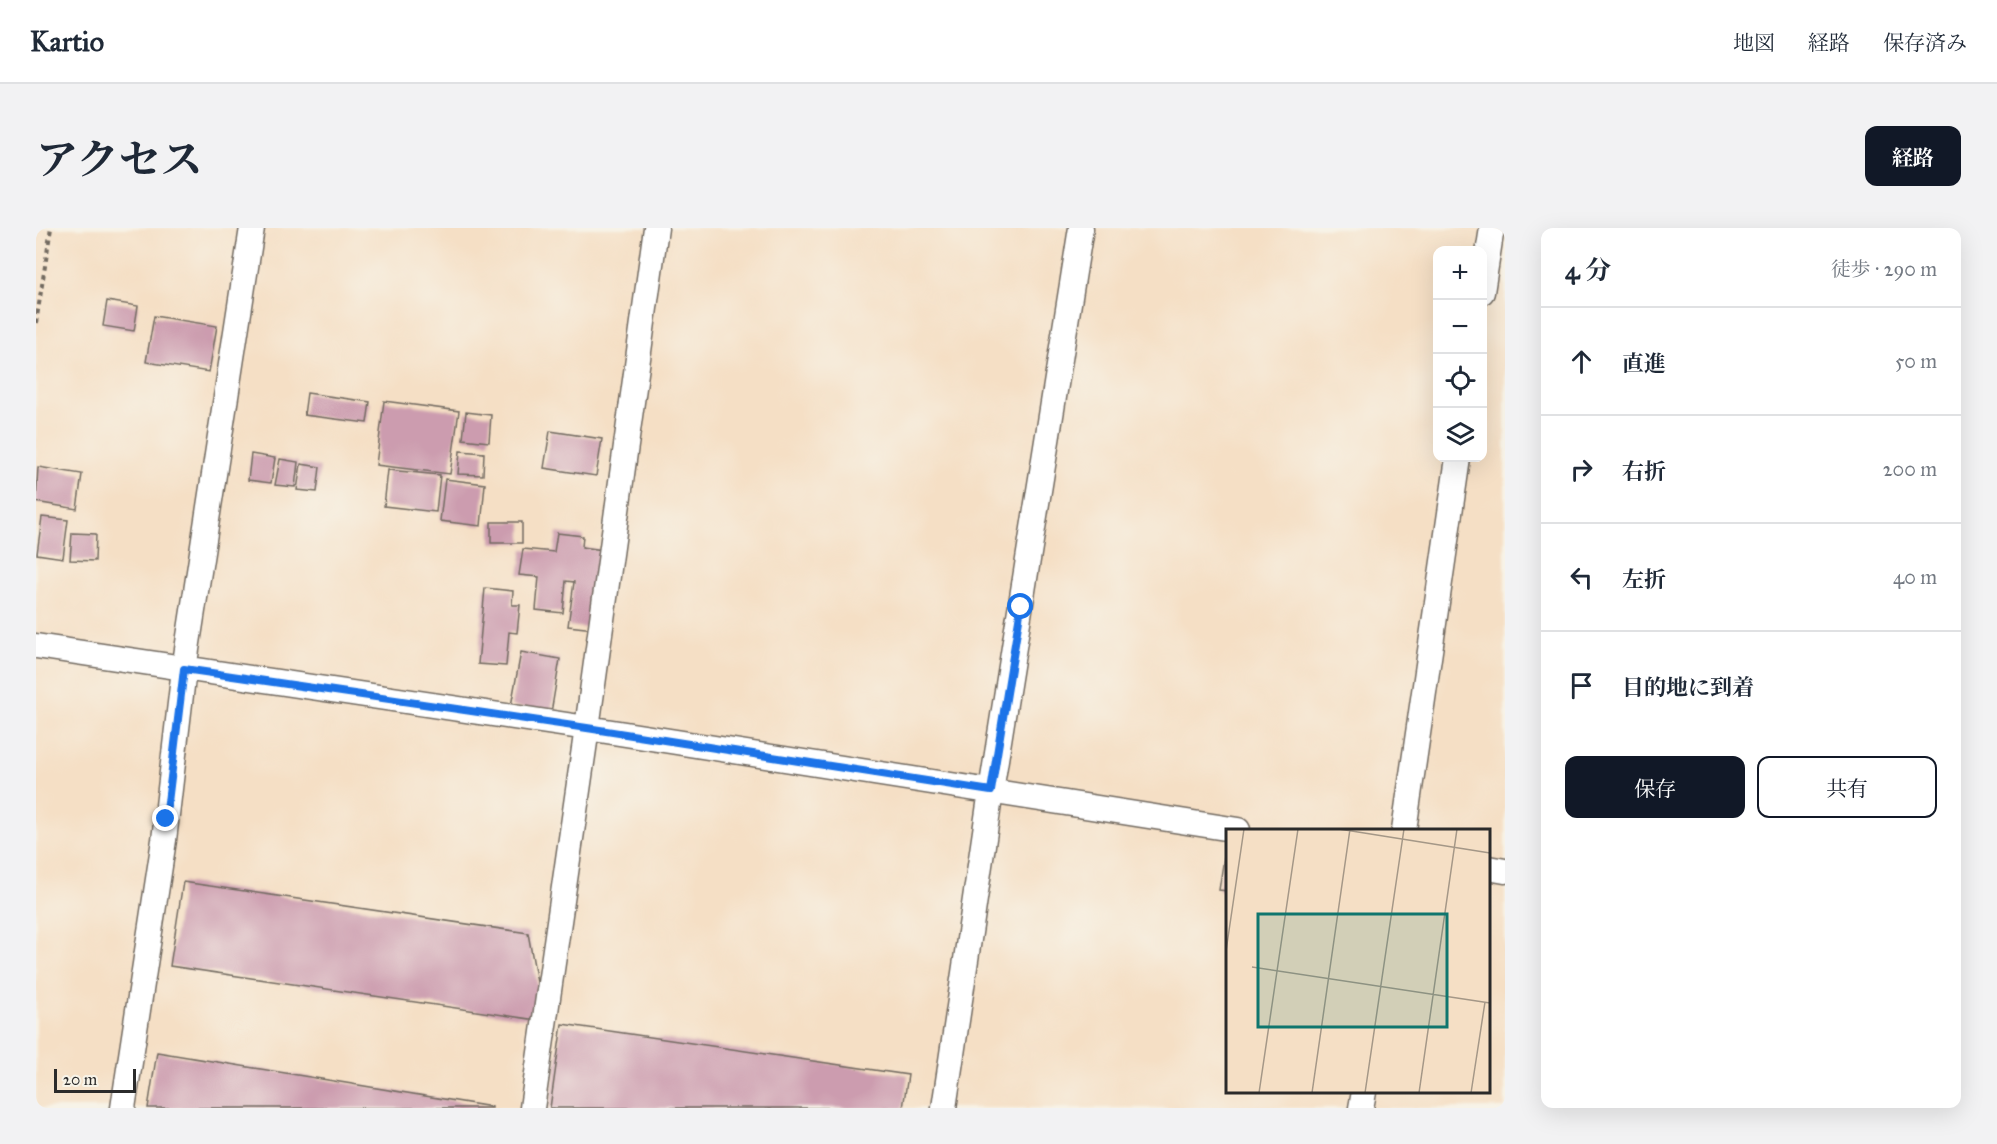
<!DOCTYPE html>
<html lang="ja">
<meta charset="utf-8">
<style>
:root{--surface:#fff;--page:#f2f2f3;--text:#1f2937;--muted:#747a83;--line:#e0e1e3;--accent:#111827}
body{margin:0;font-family:"IM FELL Great Primer","Noto Serif JP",serif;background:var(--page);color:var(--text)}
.controls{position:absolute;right:18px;top:18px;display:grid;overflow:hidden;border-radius:12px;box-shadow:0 6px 24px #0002}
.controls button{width:54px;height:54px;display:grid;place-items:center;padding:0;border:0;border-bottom:2px solid var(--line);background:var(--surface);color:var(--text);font:30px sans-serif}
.scale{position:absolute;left:18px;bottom:15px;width:82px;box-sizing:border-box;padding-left:6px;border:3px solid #2b2b2b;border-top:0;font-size:16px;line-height:21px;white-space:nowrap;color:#2b2b2b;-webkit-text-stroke:4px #f7f3e8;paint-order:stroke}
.stop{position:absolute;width:18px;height:18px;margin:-14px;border:4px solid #1a73e8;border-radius:50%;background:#fff}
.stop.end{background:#1a73e8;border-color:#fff;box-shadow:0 2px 6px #0008}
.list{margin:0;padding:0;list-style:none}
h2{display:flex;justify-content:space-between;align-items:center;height:78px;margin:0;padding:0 24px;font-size:26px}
h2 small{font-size:20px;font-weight:400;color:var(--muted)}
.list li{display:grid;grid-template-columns:39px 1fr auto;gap:18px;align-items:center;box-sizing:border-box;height:108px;padding:0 24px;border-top:2px solid var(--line)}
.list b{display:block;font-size:22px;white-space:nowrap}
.list em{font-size:20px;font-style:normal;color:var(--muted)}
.actions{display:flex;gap:12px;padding:18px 24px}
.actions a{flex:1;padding:14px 0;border:2px solid var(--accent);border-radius:12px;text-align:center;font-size:21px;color:var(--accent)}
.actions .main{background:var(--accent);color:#fff}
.icon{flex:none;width:33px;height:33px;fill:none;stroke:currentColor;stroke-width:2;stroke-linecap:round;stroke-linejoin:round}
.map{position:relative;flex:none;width:1469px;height:880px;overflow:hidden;border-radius:12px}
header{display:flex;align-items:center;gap:36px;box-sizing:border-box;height:84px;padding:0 30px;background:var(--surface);border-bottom:2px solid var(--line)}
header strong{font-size:28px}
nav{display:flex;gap:33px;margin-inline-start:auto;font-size:21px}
.intro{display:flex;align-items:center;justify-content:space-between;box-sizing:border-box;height:144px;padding:0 36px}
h1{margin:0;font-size:42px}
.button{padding:15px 27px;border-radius:12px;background:var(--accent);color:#fff;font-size:21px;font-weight:700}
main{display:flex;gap:36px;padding:0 36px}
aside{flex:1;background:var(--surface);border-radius:12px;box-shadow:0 6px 24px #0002}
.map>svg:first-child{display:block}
</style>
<header>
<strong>Kartio</strong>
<nav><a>地図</a><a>経路</a><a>保存済み</a></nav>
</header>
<div class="intro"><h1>アクセス</h1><a class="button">経路</a></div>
<main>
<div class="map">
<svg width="1469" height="880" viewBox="0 0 1469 880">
<rect width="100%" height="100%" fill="#f7f3e8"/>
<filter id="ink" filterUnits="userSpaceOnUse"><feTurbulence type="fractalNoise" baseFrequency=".0167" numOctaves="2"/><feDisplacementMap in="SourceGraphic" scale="12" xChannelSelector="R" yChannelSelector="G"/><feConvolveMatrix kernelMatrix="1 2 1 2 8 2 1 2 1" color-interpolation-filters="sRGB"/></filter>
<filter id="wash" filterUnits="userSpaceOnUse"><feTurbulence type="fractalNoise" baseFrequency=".008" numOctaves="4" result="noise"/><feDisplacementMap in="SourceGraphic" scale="24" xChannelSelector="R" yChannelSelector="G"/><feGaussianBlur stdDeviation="1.35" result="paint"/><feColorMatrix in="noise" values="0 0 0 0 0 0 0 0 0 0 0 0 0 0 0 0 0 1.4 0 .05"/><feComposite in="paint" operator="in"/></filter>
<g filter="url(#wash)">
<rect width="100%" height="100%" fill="#f5dfc5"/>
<g id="blocks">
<path fill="#cc9caf" d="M71 73 102 78 98 103 67 98Z
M118 88 181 98 173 144 110 134Z
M271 165 334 174 331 195 268 187Z
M348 173 423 183 414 246 340 237Z
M430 184 455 187 453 214 427 211Z
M514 203 566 211 560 248 508 240Z
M424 223 448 225 447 247 422 246Z
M215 226 239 230 235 255 212 252Z
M244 231 262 234 259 259 239 257Z
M265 236 284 239 281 264 261 262Z
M2 239 46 246 41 281 0 274Z
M352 242 404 247 400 284 348 278Z
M409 251 449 256 445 298 404 293Z
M6 289 32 292 27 330 1 326Z
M455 294H486V315H455Z
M36 305 60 306 59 333 34 332Z
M521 305 547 308 546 319 567 322 558 401 532 398 538 354 530 353 527 385 500 382 503 349 483 347 487 321 518 324Z
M449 360 477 363 476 377H484L481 405 473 404 470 438 442 436Z
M485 424 524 431 515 485 475 478Z
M1188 630 1192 631V663L1183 662Z
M147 654 492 705 508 793 134 738Z
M526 796 872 847 867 880H514Z
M121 824 456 879V880H112Z"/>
</g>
</g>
<g filter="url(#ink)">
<use href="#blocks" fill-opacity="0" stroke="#726a61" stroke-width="1.5"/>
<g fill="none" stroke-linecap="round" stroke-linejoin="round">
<g stroke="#726a61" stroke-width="27">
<path id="minor" d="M1446 64 1456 0
M0 418 551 500 1202 602
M1368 602 1422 230
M1452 640 1469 643
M87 880 128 612 148 441 216 0
M496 880 551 500 620 0
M908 880 955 563 1045 0
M1325 880 1328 864"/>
</g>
<path stroke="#726a61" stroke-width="4" stroke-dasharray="4.5 4.5" stroke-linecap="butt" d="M0 95 15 0"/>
<use href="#minor" stroke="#fff" stroke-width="24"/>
</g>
</g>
<g fill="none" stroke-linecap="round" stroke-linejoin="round" filter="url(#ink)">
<path stroke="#1a73e8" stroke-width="8" d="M130 591 148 441 551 500 955 563 985 379"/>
</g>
<g transform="translate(1190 601)">
<rect width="264" height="264" fill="#f5dfc5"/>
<path fill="none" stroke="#a49787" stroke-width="1.5" d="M113 0 264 24M0 122 18 0M26 138 264 174M33 264 72 0M86 264 124 0M139 264 178 0M193 264 231 0M245 264 259 173"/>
<path fill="#0f766e" fill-opacity="0.15" stroke="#0f766e" stroke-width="3" d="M32 85H221V198H32Z"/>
<rect width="264" height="264" fill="none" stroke="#2b2b2b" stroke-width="3"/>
</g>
</svg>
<div class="controls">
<button>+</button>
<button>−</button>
<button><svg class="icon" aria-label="locate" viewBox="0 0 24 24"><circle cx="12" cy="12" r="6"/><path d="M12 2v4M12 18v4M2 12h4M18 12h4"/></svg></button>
<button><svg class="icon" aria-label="layers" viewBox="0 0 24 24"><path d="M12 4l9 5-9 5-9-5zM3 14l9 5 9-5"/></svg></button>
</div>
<div class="scale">20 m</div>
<div class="stop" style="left:985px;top:379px"></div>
<div class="stop end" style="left:130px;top:591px"></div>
</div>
<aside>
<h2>4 分<small>徒歩 · 290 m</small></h2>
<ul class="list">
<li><svg class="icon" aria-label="ahead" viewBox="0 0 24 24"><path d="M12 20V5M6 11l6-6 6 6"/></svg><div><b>直進</b></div><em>50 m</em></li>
<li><svg class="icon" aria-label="right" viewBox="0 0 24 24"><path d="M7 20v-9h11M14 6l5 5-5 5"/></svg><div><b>右折</b></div><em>200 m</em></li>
<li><svg class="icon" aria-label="left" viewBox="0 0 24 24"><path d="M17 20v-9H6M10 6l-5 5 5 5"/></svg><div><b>左折</b></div><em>40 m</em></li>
<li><svg class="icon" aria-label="arrive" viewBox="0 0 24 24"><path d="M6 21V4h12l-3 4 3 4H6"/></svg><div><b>目的地に到着</b></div></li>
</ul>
<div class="actions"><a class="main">保存</a><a>共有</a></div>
</aside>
</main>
